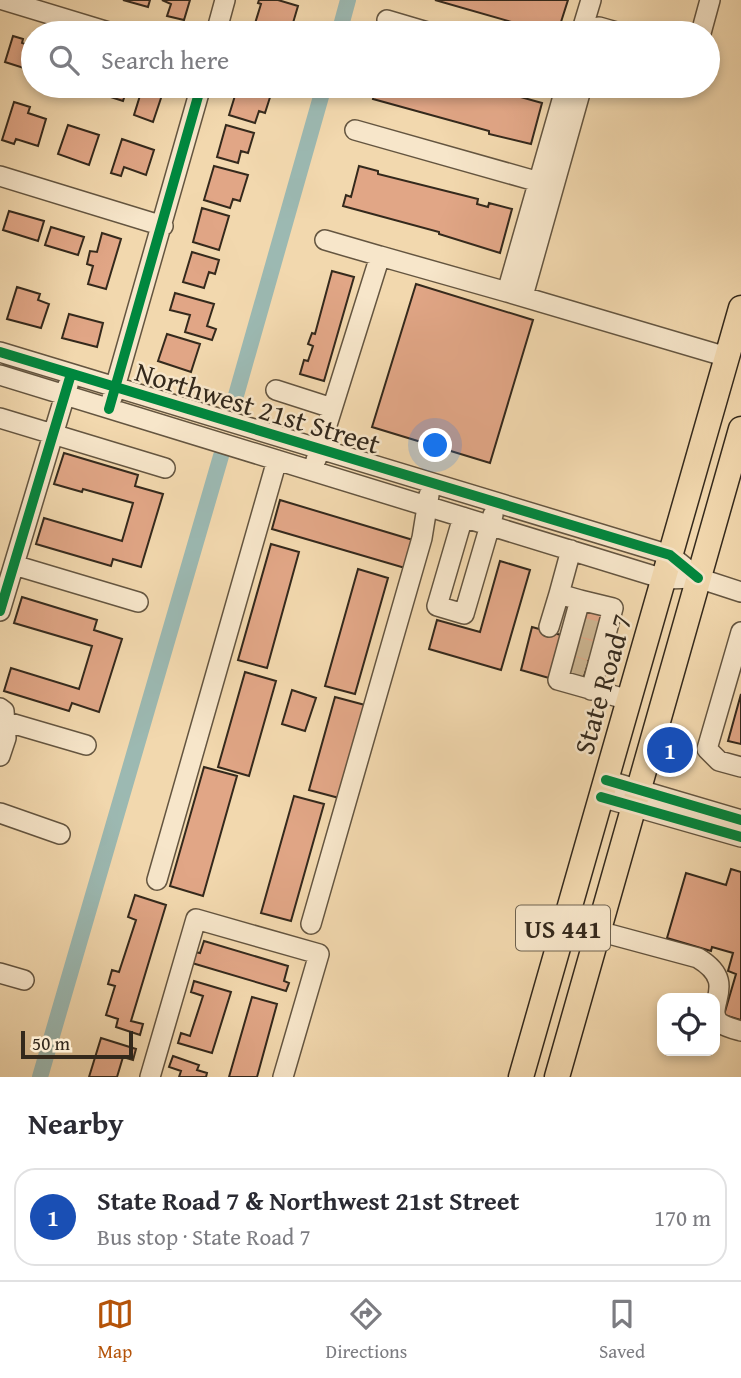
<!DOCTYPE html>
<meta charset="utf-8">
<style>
:root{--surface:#fff;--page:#f7f7f7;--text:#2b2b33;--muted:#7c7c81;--line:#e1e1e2;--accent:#b45309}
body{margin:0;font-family:"Gentium Book Plus",serif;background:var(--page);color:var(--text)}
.controls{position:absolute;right:21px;bottom:21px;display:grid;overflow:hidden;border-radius:14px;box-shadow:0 4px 10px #0003}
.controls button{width:63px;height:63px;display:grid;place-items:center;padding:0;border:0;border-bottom:2px solid var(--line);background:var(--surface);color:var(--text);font:35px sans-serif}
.scale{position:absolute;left:21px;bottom:18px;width:112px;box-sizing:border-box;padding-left:7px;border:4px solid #34291c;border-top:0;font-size:19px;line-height:24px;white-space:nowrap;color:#34291c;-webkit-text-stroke:5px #f7e6ca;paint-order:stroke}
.you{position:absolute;left:436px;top:446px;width:24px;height:24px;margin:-18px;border:5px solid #fff;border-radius:50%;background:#1a73e8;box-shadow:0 0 0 10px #1a73e833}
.badge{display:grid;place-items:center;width:46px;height:46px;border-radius:50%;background:var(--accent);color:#fff;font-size:23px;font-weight:700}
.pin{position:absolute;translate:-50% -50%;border:4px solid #fff;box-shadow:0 2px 7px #0006}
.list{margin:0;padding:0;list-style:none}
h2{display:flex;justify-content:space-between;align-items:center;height:91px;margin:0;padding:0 28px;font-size:30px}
h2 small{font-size:23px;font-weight:400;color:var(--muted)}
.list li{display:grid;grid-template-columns:46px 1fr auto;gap:21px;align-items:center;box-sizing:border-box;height:98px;margin:0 14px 14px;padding:0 14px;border:2px solid var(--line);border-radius:21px}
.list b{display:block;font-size:26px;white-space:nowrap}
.list p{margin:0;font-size:23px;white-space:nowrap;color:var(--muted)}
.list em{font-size:23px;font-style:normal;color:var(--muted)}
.icon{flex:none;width:38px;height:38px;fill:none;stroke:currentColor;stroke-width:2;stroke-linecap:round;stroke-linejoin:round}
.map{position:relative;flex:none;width:741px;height:1077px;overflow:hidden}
.search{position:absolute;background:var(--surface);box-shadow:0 4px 10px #0003;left:21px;right:21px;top:21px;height:77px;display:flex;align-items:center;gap:18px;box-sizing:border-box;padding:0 24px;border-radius:38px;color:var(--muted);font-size:26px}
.sheet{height:203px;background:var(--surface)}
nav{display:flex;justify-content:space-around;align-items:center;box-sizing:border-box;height:98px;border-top:2px solid var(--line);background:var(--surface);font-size:19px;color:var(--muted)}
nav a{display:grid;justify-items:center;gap:4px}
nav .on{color:var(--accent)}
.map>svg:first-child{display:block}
</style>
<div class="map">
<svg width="741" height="1077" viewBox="0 0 741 1077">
<rect width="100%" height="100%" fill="#f2d8ae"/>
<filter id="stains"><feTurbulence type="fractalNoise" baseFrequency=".00286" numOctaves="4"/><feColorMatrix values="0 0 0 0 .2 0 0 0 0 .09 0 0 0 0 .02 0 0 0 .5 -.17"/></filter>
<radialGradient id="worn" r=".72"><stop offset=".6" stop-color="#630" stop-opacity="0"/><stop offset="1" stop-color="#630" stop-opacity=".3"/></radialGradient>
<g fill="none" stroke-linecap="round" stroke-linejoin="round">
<path stroke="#9cb9b2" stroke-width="16" d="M339 33 348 0
M233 406 324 86
M40 1077 221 456"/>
</g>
<path fill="#e1a686" stroke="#34291c" stroke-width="2" d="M123 0H150L148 7Z
M162 0H190L184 20 167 16 171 4Z
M259 0H278L298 6 290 33H263L253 30 261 4 258 3Z
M435 0H568L561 22 570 24 568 33H550Z
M13 36 23 39 22 43 32 47 33 44V71L5 62Z
M90 86H128L123 101 89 90Z
M143 86H165L153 122 134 115Z
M238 86H256L272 91 265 113 259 111 255 123 229 115Z
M382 86H481L542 103 531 144 489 134V131L373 99 376 87 381 89Z
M14 102 30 107 28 113 46 119 38 146 16 139 14 144 2 140Z
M68 125 99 135 89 165 58 154Z
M226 125 254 133 248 153 241 151 238 163 217 157Z
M122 139 154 150 146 175 124 167 121 176 111 173Z
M214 166 248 175 240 201 233 199 230 208 204 200Z
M359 166 378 171V174L478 199 477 204 488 207 489 203 512 209 500 253 439 234V232L343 206 346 195 351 197Z
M202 208 229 216 219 250 193 242Z
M9 211 44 221 38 241 3 230Z
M51 227 84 237 78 255 45 245Z
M102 233 121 239 106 289 88 284 93 266 87 264 90 251 97 252Z
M192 252 219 260 215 274 209 272 204 288 183 282Z
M332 271 354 277 324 381 300 374 304 360 308 361 313 346 308 344 312 333 315 334Z
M416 284 533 320 490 463 372 427Z
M17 287 40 294 38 300 49 304 41 328 7 319Z
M175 293 214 304 207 326 216 329 212 340 185 332 190 315 170 310Z
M69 314 103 323 97 347 62 338Z
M167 334 200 344 191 372 158 361Z
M64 453 138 475 135 486 163 494 141 567 113 559 111 566 36 544 44 518 122 541 133 503 83 489 82 492 54 484Z
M280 500 413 540 405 568 272 529Z
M271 544 299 552 267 668 238 660Z
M500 561 530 570 501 670 429 649 437 620 480 632Z
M358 569 388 578 355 694 325 686Z
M22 597 97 620 94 630 122 639 99 712 72 703 69 711 4 691 11 668 79 689 92 646 14 623Z
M587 609 603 614 581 684 565 679Z
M532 627 561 635 549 678 521 670Z
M245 672 276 681 249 776 218 767Z
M292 690 316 698 305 731 282 724Z
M741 694V744L728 741Z
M335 697 365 705 339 798 309 790Z
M204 767 237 776 203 896 170 886Z
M294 796 324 804 291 921 261 913Z
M731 869 741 872V1020L724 1015 736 974 728 971 733 953 712 947 711 951 667 938 686 873 726 885Z
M135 895 166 905 131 1021 143 1024 140 1035 116 1027 118 1019 106 1015 115 986 108 984 112 970 119 972 136 920 128 917Z
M204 941 288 966 284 981 289 983 286 991 192 963 195 952 200 953Z
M194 981 231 992 212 1053 178 1043 181 1033 190 1036 203 996 191 992Z
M252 997 277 1004 257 1077H229Z
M101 1038 136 1049 133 1060 123 1057 117 1077H89Z
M173 1056 199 1065 197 1070 207 1073 206 1077H179L181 1071 169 1067Z"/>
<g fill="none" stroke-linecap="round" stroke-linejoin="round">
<path stroke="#ccb591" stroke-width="19" stroke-dasharray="19 10" stroke-linecap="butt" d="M581 627 597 631
M576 646 591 651
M570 665 585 670"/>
<g stroke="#645540" stroke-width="22">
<path id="minor" d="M3 0 112 33
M387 20 431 33
M216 33 225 0
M581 33 591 0
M597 33 599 27 620 33
M701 33 710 0
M355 130 539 182
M0 176 163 226
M325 240 380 256
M507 292 727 357
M523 296 582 86
M0 352 670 555 698 578
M0 375 664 579 698 578 741 592
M276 390 332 408
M112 398 201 86
M0 418 165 468
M316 460 380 256 507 292 566 86
M463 517 437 606 464 614 493 515
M571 550 559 594 580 600
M14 565 138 602
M0 611 68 385
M549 627 559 594
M741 632 707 749 719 761 741 767
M591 690 613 608 580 600 558 680 629 700
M0 708 4 711 6 738 0 756
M4 721 86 745
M606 780 741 820
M601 797 741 837
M0 813 60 834
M157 880 277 460
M311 924 422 538 429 495
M598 931 698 958C741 984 702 1007 720 1023 726 1027 734 1029 741 1031
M0 973 24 980
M150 1077 196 919 319 954 283 1077"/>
</g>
<g stroke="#34291c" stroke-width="27">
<path id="major" d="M521 1077 741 308
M557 1077 741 429"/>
</g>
<use href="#minor" stroke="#f7e6ca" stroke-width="19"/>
<use href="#major" stroke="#f2d8ae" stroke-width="24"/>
<g stroke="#f7e6ca" stroke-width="15">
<path id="cycleway" d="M0 352 670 555 698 578
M109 409 201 86
M0 611 71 374
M606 780 741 820
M601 797 741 837"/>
</g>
<use href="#cycleway" stroke="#00873e" stroke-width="10"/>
</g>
<g text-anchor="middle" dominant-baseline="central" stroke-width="5" stroke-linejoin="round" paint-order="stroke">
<rect fill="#f7e6ca" stroke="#6e6250" stroke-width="2" x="516" y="905.5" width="94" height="45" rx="5"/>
<g font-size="26" font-weight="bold" fill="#34291c">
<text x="563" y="928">US 441</text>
</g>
<g font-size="28" fill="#34291c" stroke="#f7e6ca">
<text transform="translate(258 407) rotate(17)">Northwest 21st Street</text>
<text transform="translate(602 684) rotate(-74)">State Road 7</text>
</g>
</g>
<rect width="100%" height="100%" filter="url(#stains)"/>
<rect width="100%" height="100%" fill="url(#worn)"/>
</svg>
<div class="controls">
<button><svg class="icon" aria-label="locate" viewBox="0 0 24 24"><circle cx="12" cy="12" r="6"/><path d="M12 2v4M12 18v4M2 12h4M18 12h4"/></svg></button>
</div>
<div class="scale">50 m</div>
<div class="you"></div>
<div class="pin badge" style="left:670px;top:750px;background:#1a4fb4">1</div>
<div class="search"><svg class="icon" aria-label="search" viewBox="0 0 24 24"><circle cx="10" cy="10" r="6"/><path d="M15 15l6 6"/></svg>Search here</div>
</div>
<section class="sheet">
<h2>Nearby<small></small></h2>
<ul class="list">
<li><span class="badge" style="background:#1a4fb4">1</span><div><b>State Road 7 &amp; Northwest 21st Street</b><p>Bus stop · State Road 7</p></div><em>170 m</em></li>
</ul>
</section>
<nav>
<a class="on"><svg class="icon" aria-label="map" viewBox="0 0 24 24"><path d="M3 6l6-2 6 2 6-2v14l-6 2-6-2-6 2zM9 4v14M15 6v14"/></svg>Map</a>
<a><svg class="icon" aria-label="directions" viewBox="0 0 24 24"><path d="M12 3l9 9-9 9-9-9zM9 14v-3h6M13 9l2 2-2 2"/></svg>Directions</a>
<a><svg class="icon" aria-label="saved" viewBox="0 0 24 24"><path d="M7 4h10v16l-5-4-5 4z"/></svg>Saved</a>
</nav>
